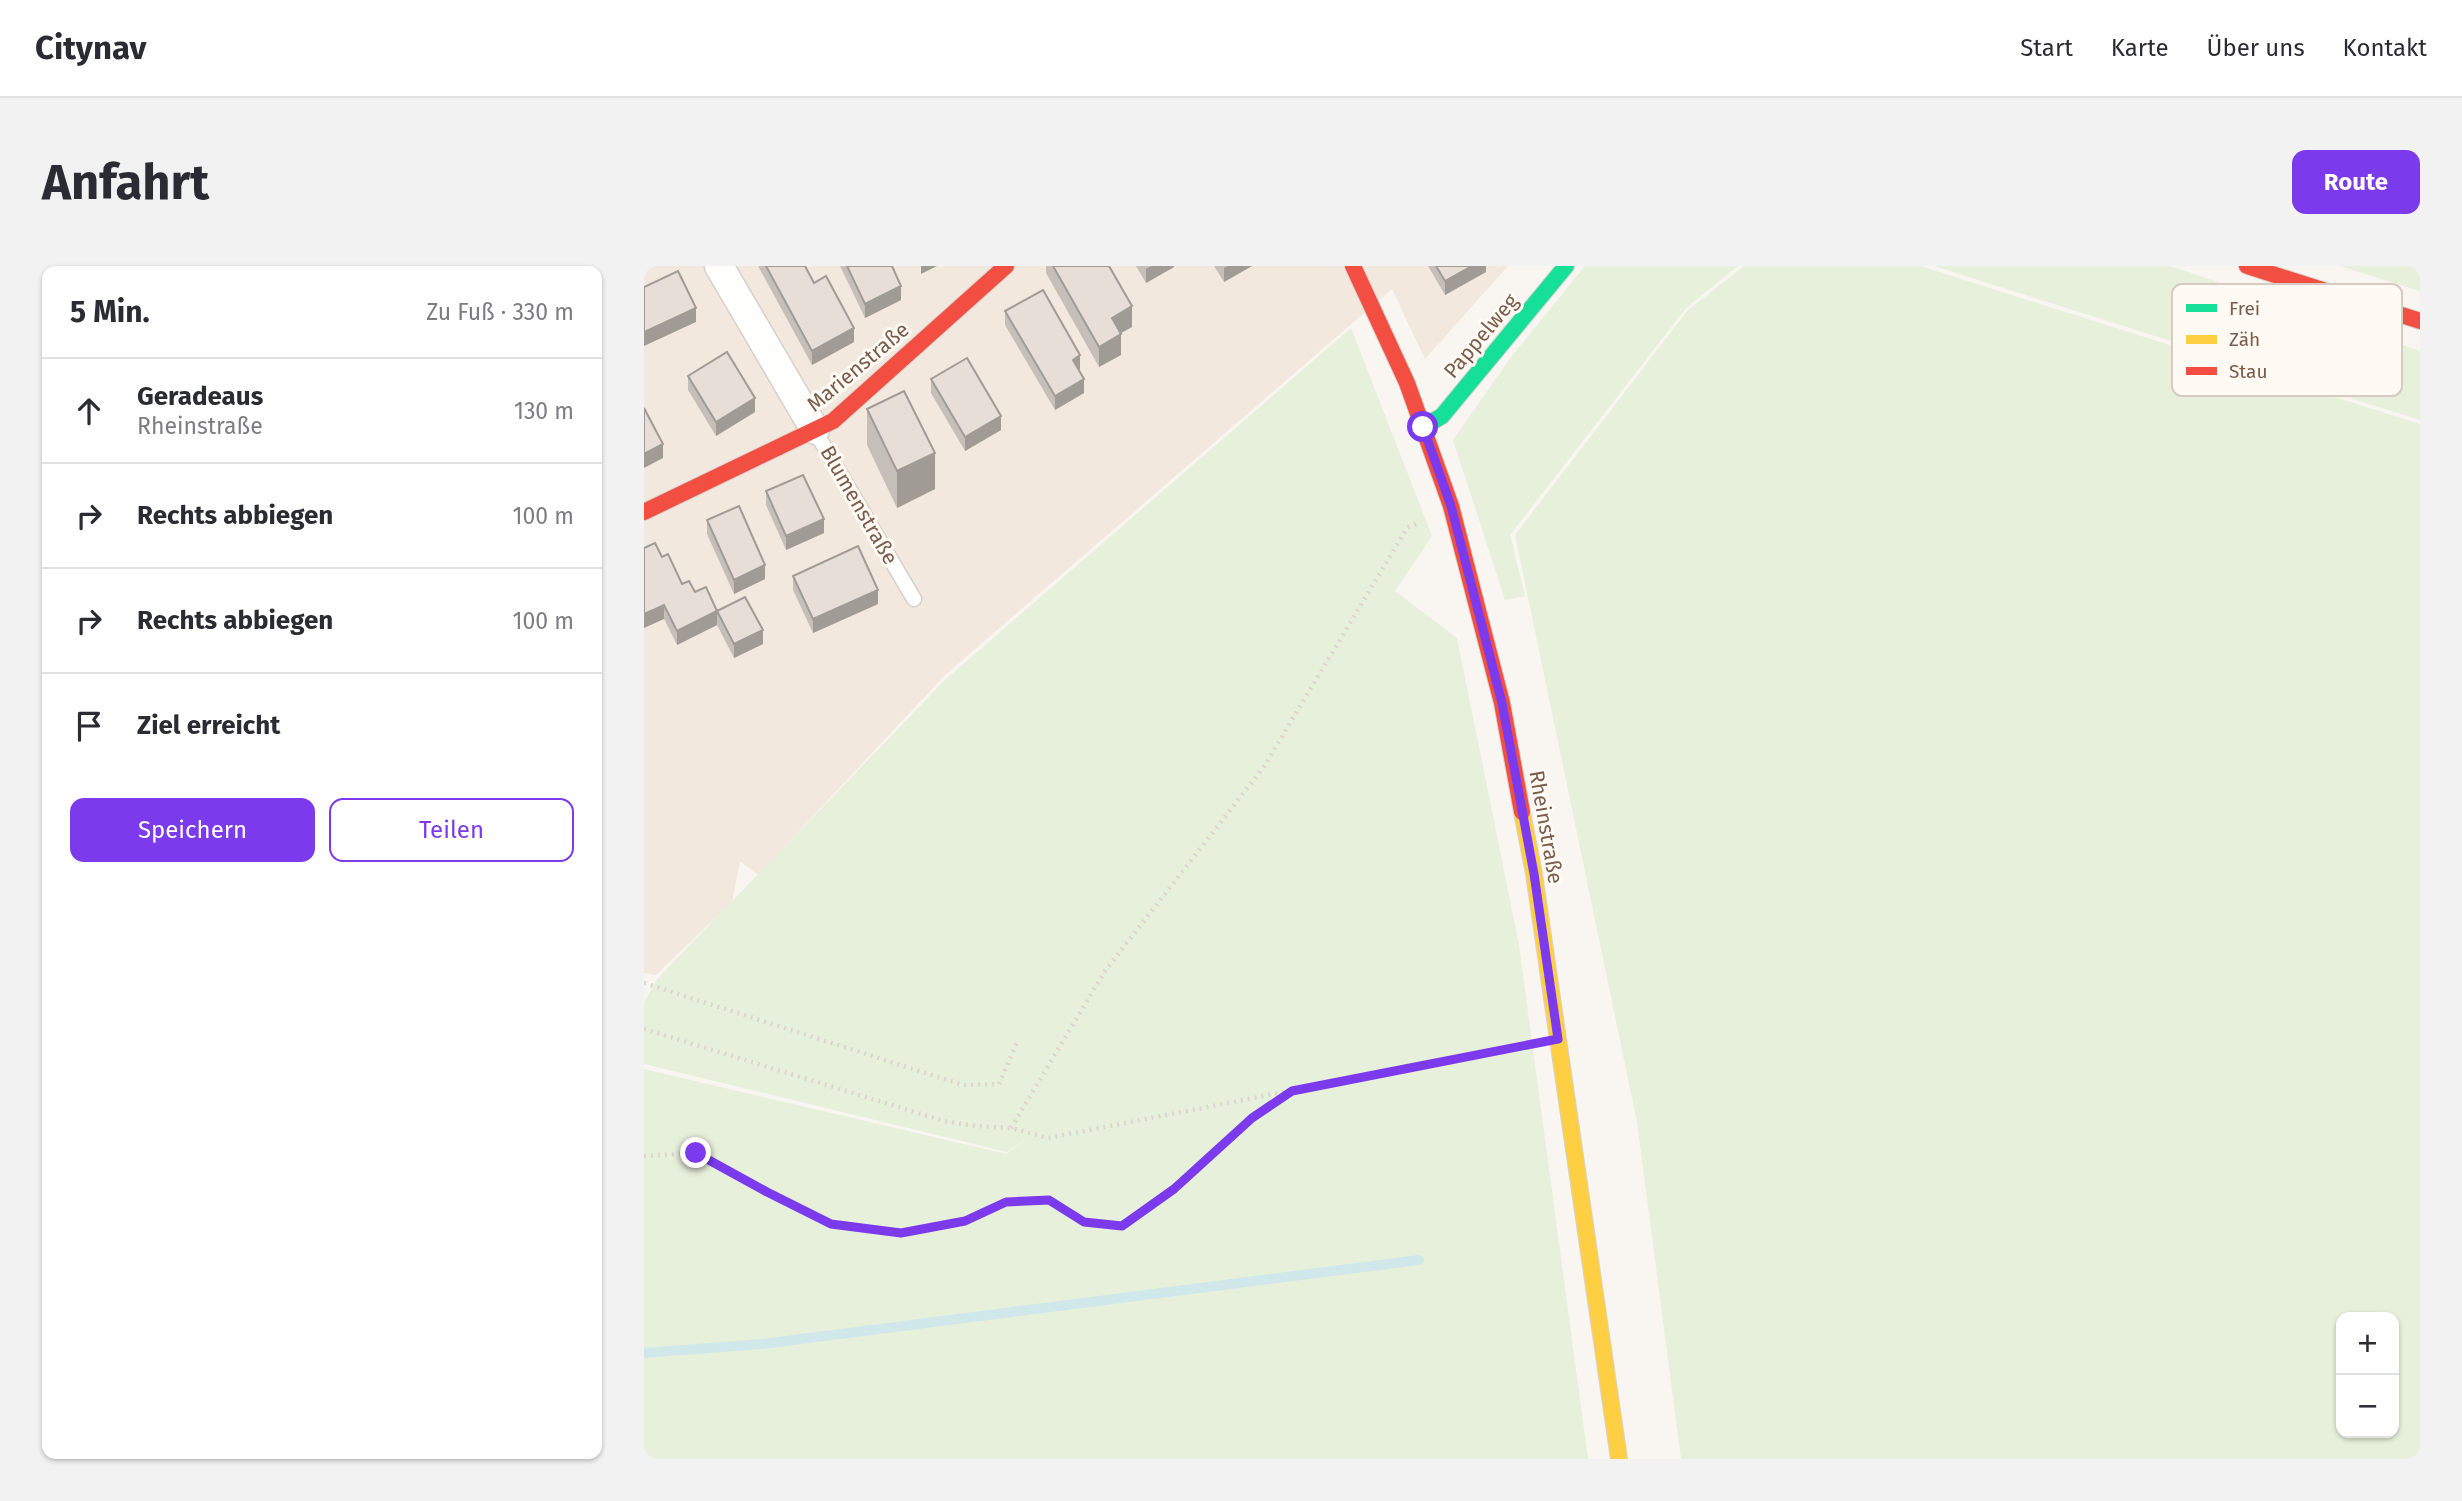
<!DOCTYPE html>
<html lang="de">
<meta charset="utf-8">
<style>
:root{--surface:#fff;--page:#f2f2f3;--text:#2b2b33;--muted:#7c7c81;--line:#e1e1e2;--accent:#7c3aed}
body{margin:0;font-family:"Fira Sans",sans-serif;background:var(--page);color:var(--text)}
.controls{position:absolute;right:21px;bottom:21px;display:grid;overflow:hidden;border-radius:14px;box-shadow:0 2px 5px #0004}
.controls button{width:63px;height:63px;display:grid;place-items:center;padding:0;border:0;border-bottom:2px solid var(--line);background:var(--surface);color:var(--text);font:35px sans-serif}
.stop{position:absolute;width:21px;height:21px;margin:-16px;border:5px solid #7c3aed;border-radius:50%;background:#fff}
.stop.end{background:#7c3aed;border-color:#fff;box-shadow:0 2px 7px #0008}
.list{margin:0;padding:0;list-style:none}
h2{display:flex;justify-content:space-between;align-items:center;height:91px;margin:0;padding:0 28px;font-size:30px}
h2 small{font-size:23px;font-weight:400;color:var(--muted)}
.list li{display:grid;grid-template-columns:46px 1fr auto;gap:21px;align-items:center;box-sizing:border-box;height:105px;padding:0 28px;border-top:2px solid var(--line)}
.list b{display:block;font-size:26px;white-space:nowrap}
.list p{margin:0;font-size:23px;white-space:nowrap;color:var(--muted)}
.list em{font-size:23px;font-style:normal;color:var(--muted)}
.actions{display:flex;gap:14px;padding:21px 28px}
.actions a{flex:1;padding:16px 0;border:2px solid var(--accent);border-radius:14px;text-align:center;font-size:24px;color:var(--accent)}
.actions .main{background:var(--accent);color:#fff}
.icon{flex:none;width:38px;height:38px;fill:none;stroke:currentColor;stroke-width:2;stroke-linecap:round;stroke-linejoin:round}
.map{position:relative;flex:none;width:1776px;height:1193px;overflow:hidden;border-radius:14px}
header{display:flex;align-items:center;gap:42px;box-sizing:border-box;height:98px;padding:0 35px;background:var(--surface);border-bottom:2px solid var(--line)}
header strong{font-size:33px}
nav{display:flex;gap:38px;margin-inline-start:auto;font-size:24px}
.intro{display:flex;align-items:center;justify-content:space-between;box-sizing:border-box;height:168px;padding:0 42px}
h1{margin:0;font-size:49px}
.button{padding:18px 32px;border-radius:14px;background:var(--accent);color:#fff;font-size:24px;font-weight:700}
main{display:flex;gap:42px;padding:0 42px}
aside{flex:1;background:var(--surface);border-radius:14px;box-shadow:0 2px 5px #0004}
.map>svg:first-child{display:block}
</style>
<header>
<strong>Citynav</strong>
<nav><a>Start</a><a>Karte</a><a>Über uns</a><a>Kontakt</a></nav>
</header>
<div class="intro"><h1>Anfahrt</h1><a class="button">Route</a></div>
<main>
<aside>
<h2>5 Min.<small>Zu Fuß · 330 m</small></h2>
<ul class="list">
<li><svg class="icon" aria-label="ahead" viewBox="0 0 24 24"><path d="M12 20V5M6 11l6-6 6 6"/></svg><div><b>Geradeaus</b><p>Rheinstraße</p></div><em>130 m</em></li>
<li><svg class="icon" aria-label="right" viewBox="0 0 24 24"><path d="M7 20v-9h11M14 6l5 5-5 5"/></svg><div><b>Rechts abbiegen</b></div><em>100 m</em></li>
<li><svg class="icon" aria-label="right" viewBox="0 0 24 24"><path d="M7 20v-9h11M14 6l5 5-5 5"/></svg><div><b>Rechts abbiegen</b></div><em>100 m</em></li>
<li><svg class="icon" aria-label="arrive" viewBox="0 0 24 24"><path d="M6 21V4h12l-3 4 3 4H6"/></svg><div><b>Ziel erreicht</b></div></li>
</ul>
<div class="actions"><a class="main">Speichern</a><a>Teilen</a></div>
</aside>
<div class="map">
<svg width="1776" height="1193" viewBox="0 0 1776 1193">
<rect width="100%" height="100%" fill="#f9f5f0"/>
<path fill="#f2e8de" d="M0 0H864L781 93 748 23 301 409 114 609 96 595 88 636 12 709 0 707Z"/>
<path fill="#e7f0db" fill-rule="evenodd" d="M941 0H1094L1042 42 866 269 881 330 861 334 809 174 867 91Z
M1100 0H1276L1776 158V1193H1037L993 856 871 269 1043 45ZM1697 1051H1750V1167H1697Z
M1290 0H1526L1776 85V154Z
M1696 0H1776V25Z
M707 62 788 270 751 325 813 372 875 679 944 1193H0V803L362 888 388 869 363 886 0 798V736L14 712 302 413Z"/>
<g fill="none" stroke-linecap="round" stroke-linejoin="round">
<path stroke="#d0e8ea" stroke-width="10" d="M0 1087 118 1078 775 994"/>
<g stroke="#d7d1cb" stroke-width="17">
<path id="lane" d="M171 165 270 333"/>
</g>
<g stroke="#d7d1cb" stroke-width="31">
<path id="street" d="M75 0 171 164"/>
</g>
<g stroke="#d9d2cb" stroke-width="18">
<path id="fast" d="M779 161 798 150 922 0"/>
</g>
<g stroke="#d9d2cb" stroke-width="18">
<path id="slow" d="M878 546 890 608 975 1193"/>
</g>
<g stroke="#d9d2cb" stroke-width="18">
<path id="jam" d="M709 0 763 117 807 240 858 437 878 546
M1603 0 1776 55
M0 246 189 155 362 0"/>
</g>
<path stroke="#dcd5d0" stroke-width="4.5" stroke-dasharray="2 5" stroke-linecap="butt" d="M0 717 319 819 355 818 373 776
M0 763 300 855 331 860 367 862 404 872 881 779
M367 862 461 705 619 502 763 262 776 256
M0 890 52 887 123 926 187 958 257 967 321 955 362 936 405 934 440 956 478 960 530 923 608 852 646 826"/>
<use href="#lane" stroke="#fefefd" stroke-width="14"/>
<use href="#street" stroke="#fefefd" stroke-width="28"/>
<use href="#fast" stroke="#16e098" stroke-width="16"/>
<use href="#slow" stroke="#ffcf43" stroke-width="16"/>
<use href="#jam" stroke="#f24e42" stroke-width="16"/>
</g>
<path fill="#c6bfb9" d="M114 0H161L170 17 210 76 168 99Z
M196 0H248L257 34 221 52Z
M402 0H465L488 61 477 67V89L455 101 402 7Z
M492 0H530V1L502 17Z
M570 0H608L580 16Z
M784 0H842V6L801 29Z
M361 45 436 103 435 104 440 127 411 144 361 59Z
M44 110 111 146 72 170 44 124Z
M287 113 357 164 321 185 287 127Z
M223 143 291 223 253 242 223 179Z
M122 225 180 267 142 284 122 239Z
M63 254 121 313 90 328 63 268Z
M18 291 38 318 51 326 73 345 119 378 90 392 73 359 33 379 20 353Z
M149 310 234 338 169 367 149 324Z"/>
<path fill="#a19b96" d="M277 0H293L277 8Z
M507 0H530V1L502 17V3Z
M584 0H608L580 16V2Z
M828 0H842V6L801 29V15Z
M257 20V34L221 52V38Z
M488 40V61L468 72V52Z
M52 42V56L0 80V66Z
M210 62V76L168 99V85Z
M477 68V89L455 101V81Z
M436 89V103L429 108V94Z
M440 113V127L411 144V130Z
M111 132V146L72 170V156Z
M357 150V164L321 185V171Z
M19 178V192L0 202V188Z
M291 187V223L253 242V205Z
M180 253V267L142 284V270Z
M121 299V313L90 328V314Z
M234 324V338L169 367V353Z
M20 339V353L0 362V348Z
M73 345V359L33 379V365Z
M119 364V378L90 392V378Z"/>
<path fill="#e6ded7" stroke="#a19b96" stroke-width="2" d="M122 0H161L170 17 182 10 210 62 168 85Z
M203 0H248L257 20 221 38Z
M409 0H465L488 40 468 52 477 68 455 81Z
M792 0H828L801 15Z
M34 5 52 42 0 66V21Z
M399 24 436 89 429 94 440 113 411 130 361 45Z
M83 86 111 132 72 156 44 110Z
M323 92 357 150 321 171 287 113Z
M260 125 291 187 253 205 223 143Z
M0 142 19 178 0 188Z
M159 209 180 253 142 270 122 225Z
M95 240 121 299 90 314 63 254Z
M11 277 18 291 24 288 38 318 45 315 51 326 62 321 73 345 33 365 20 339 0 348V282Z
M214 280 234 324 169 353 149 310Z
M101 331 119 364 90 378 73 345Z"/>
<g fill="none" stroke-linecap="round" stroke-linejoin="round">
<path stroke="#7c3aed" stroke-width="9" d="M52 887 123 926 187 958 257 967 321 955 362 936 405 934 440 956 478 960 530 923 608 852 648 825 914 773 890 608 858 437 807 240 779 161"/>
</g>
<g text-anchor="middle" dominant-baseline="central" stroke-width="6" stroke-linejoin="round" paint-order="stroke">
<g font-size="21" fill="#7a5c4d" stroke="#fffaf3">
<text transform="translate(837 70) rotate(-50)">Pappelweg</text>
<text transform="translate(214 101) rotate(-40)">Marienstraße</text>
<text transform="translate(215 239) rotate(60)">Blumenstraße</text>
<text transform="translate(902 561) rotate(80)">Rheinstraße</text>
</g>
</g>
<rect x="1528" y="18" width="230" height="112" rx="10" fill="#fffaf3" stroke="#d7cbc1" stroke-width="2"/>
<rect x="1542" y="38" width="31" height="8" fill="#16e098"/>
<rect x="1542" y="69" width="31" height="9" fill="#ffcf43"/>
<rect x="1542" y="101" width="31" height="8" fill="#f24e42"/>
<g font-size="19" fill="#7a5c4d">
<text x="1585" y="49">Frei</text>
<text x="1585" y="80">Zäh</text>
<text x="1585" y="112">Stau</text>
</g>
</svg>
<div class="controls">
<button>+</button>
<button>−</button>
</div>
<div class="stop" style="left:779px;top:161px"></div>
<div class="stop end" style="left:52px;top:887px"></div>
</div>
</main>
